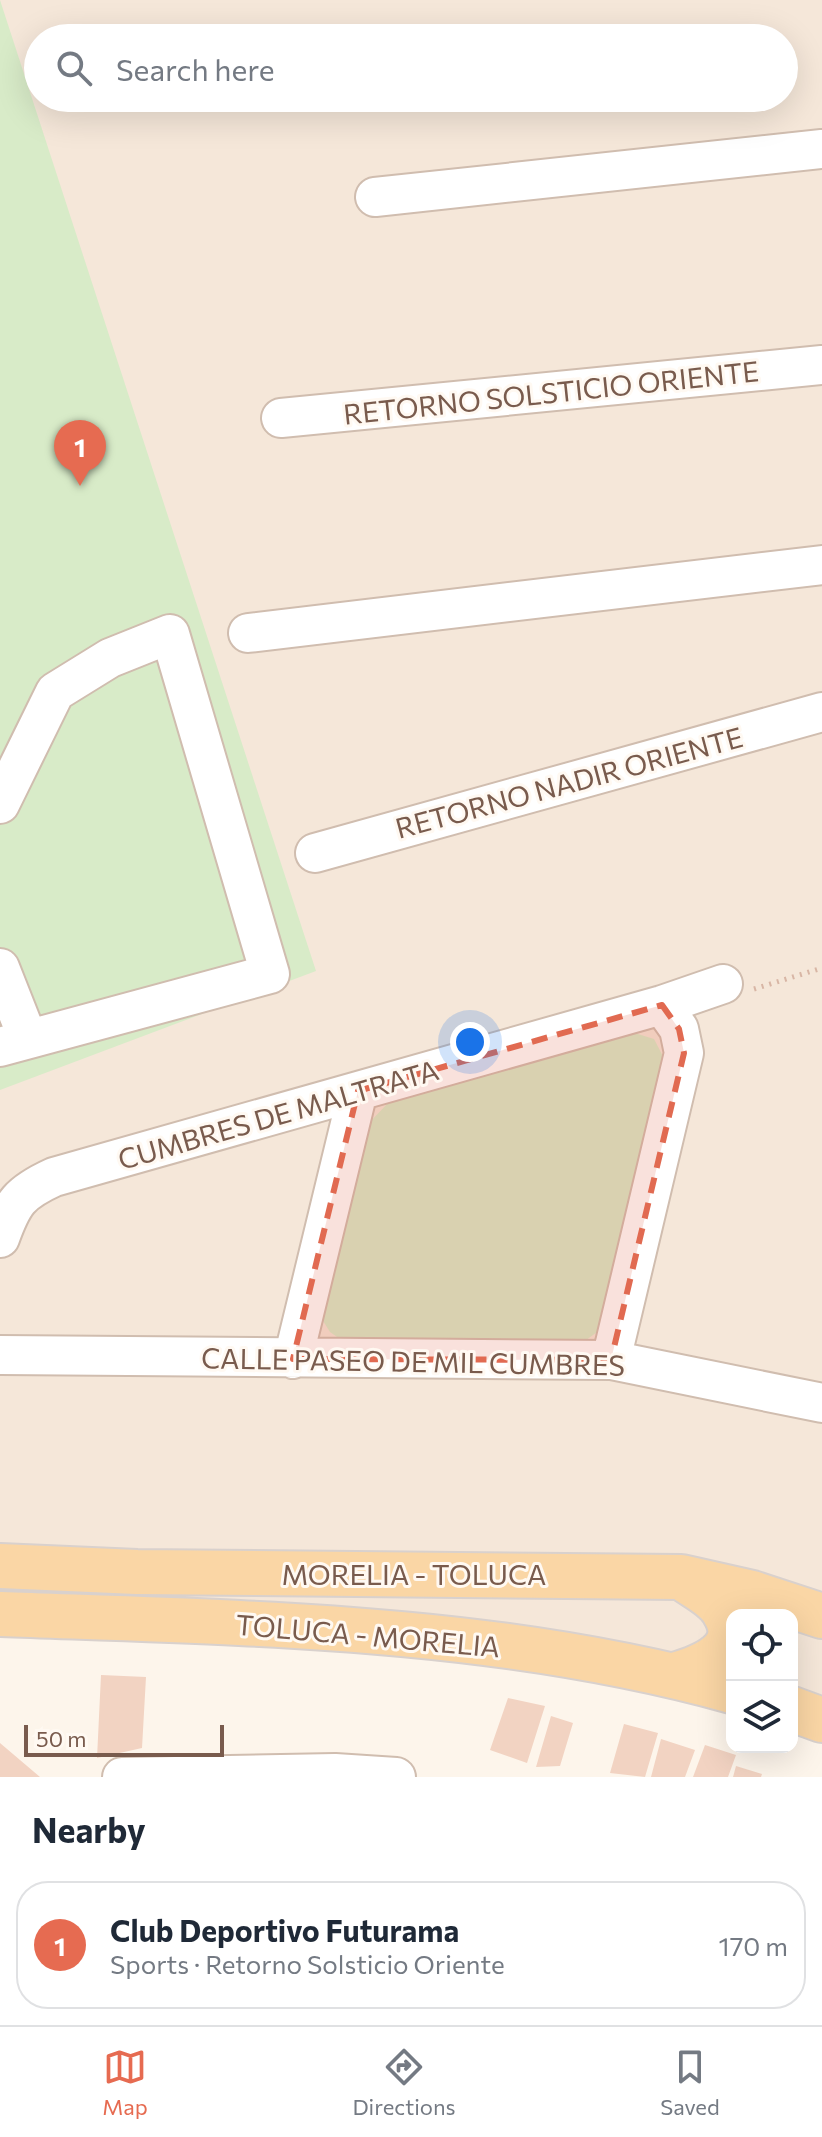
<!DOCTYPE html>
<meta charset="utf-8">
<style>
:root{--surface:#fff;--page:#f2f2f3;--text:#1f2937;--muted:#747a83;--line:#e0e1e3;--accent:#e66b51}
body{margin:0;font-family:Commissioner,sans-serif;background:var(--page);color:var(--text)}
.controls{position:absolute;right:24px;bottom:24px;display:grid;overflow:hidden;border-radius:16px;box-shadow:0 8px 32px #0002}
.controls button{width:72px;height:72px;display:grid;place-items:center;padding:0;border:0;border-bottom:2px solid var(--line);background:var(--surface);color:var(--text);font:40px sans-serif}
.scale{position:absolute;left:24px;bottom:20px;width:200px;box-sizing:border-box;padding-left:8px;border:4px solid #795b4d;border-top:0;font-size:22px;line-height:28px;white-space:nowrap;color:#795b4d;-webkit-text-stroke:6px #fff9f2;paint-order:stroke}
.you{position:absolute;left:470px;top:1042px;width:28px;height:28px;margin:-20px;border:6px solid #fff;border-radius:50%;background:#1a73e8;box-shadow:0 0 0 12px #1a73e833}
.badge{display:grid;place-items:center;width:52px;height:52px;border-radius:50%;background:var(--accent);color:#fff;font-size:26px;font-weight:700}
.pin{position:absolute;translate:-50% -66px;filter:drop-shadow(0 2px 4px #0008)}
.pin::after{content:'';position:absolute;top:42px;width:28px;height:24px;background:inherit;clip-path:polygon(0 0,100% 0,50% 100%)}
.list{margin:0;padding:0;list-style:none}
h2{display:flex;justify-content:space-between;align-items:center;height:104px;margin:0;padding:0 32px;font-size:34px}
h2 small{font-size:26px;font-weight:400;color:var(--muted)}
.list li{display:grid;grid-template-columns:52px 1fr auto;gap:24px;align-items:center;box-sizing:border-box;height:128px;margin:0 16px 16px;padding:0 16px;border:2px solid var(--line);border-radius:32px}
.list b{display:block;font-size:30px;white-space:nowrap}
.list p{margin:0;font-size:26px;white-space:nowrap;color:var(--muted)}
.list em{font-size:26px;font-style:normal;color:var(--muted)}
.icon{flex:none;width:44px;height:44px;fill:none;stroke:currentColor;stroke-width:2;stroke-linecap:round;stroke-linejoin:round}
.map{position:relative;flex:none;width:822px;height:1777px;overflow:hidden}
.search{position:absolute;background:var(--surface);box-shadow:0 8px 32px #0002;left:24px;right:24px;top:24px;height:88px;display:flex;align-items:center;gap:20px;box-sizing:border-box;padding:0 28px;border-radius:44px;color:var(--muted);font-size:30px}
.sheet{height:248px;background:var(--surface)}
nav{display:flex;justify-content:space-around;align-items:center;box-sizing:border-box;height:112px;border-top:2px solid var(--line);background:var(--surface);font-size:22px;color:var(--muted)}
nav a{display:grid;justify-items:center;gap:4px}
nav .on{color:var(--accent)}
.map>svg:first-child{display:block}
</style>
<div class="map">
<svg width="822" height="1777" viewBox="0 0 822 1777">
<rect width="100%" height="100%" fill="#fdf5eb"/>
<path fill="#f5e7d9" fill-rule="evenodd" d="M0 0H822V1742L792 1732V1615H732V1710L556 1655 0 1628ZM38 38H784V98H38Z"/>
<path fill="#d8ebc8" d="M0 0 316 971 0 1090Z
M628 1031 654 1039 666 1062 600 1330 575 1348 350 1346 330 1332 320 1316 368 1124 389 1102Z"/>
<path fill="#f2d3c2" d="M101 1675 146 1677 142 1748 97 1758Z
M508 1698 545 1706 527 1763 490 1750Z
M551 1716 573 1723 560 1766 536 1767Z
M624 1724 658 1733 645 1777 610 1773Z
M661 1739 695 1750 685 1777H651Z
M0 1743 40 1777H0Z
M705 1745 736 1755 728 1777H693Z
M736 1766 762 1774 761 1777H733Z"/>
<g fill="none" stroke-linecap="round" stroke-linejoin="round">
<g stroke="#d0bdaf" stroke-width="42">
<path id="minor" d="M375 197 822 149
M281 418 822 365
M248 633 822 565
M0 804 55 692 110 658 170 634 270 974 0 1047
M315 853 822 712
M0 968 28 1039
M0 1238C13 1202 19 1193 54 1177L662 1005 723 984
M0 1355 611 1360 822 1403
M293 1359 358 1091
M611 1360 684 1053 679 1029 662 1005
M122 1777 335 1773 396 1777"/>
</g>
<g stroke="#d9d1cd" stroke-width="48">
<path id="major" d="M0 1566 137 1572 681 1577 752 1593 822 1616
M0 1614C245 1623 494 1625 732 1691
M674 1675C702 1667 747 1650 724 1612 716 1597 698 1589 684 1579
M792 1709 822 1720"/>
</g>
<path stroke="#d8b6a5" stroke-width="5" stroke-dasharray="2 6" stroke-linecap="butt" d="M754 989 822 968"/>
<use href="#minor" stroke="#fff" stroke-width="38"/>
<use href="#major" stroke="#fad6a5" stroke-width="44"/>
</g>
<path fill="#e16a51" fill-opacity="0.2" stroke="#e16a51" stroke-width="6" stroke-dasharray="16 10" stroke-linejoin="round" d="M662 1005 679 1029 684 1053 611 1360 293 1359 358 1091Z"/>
<g text-anchor="middle" dominant-baseline="central" stroke-width="6" stroke-linejoin="round" paint-order="stroke">
<g font-size="28" fill="#795b4d" stroke="#fff9f2">
<text transform="translate(551 392) rotate(-6)">RETORNO SOLSTICIO ORIENTE</text>
<text transform="translate(569 782) rotate(-15)">RETORNO NADIR ORIENTE</text>
<text transform="translate(278 1114) rotate(-16)">CUMBRES DE MALTRATA</text>
<text transform="translate(413 1361) rotate(1)">CALLE PASEO DE MIL CUMBRES</text>
<text x="414" y="1574">MORELIA - TOLUCA</text>
<text transform="translate(368 1635) rotate(5)">TOLUCA - MORELIA</text>
</g>
</g>
</svg>
<div class="controls">
<button><svg class="icon" aria-label="locate" viewBox="0 0 24 24"><circle cx="12" cy="12" r="6"/><path d="M12 2v4M12 18v4M2 12h4M18 12h4"/></svg></button>
<button><svg class="icon" aria-label="layers" viewBox="0 0 24 24"><path d="M12 4l9 5-9 5-9-5zM3 14l9 5 9-5"/></svg></button>
</div>
<div class="scale">50 m</div>
<div class="you"></div>
<div class="pin badge" style="left:80px;top:486px">1</div>
<div class="search"><svg class="icon" aria-label="search" viewBox="0 0 24 24"><circle cx="10" cy="10" r="6"/><path d="M15 15l6 6"/></svg>Search here</div>
</div>
<section class="sheet">
<h2>Nearby<small></small></h2>
<ul class="list">
<li><span class="badge">1</span><div><b>Club Deportivo Futurama</b><p>Sports · Retorno Solsticio Oriente</p></div><em>170 m</em></li>
</ul>
</section>
<nav>
<a class="on"><svg class="icon" aria-label="map" viewBox="0 0 24 24"><path d="M3 6l6-2 6 2 6-2v14l-6 2-6-2-6 2zM9 4v14M15 6v14"/></svg>Map</a>
<a><svg class="icon" aria-label="directions" viewBox="0 0 24 24"><path d="M12 3l9 9-9 9-9-9zM9 14v-3h6M13 9l2 2-2 2"/></svg>Directions</a>
<a><svg class="icon" aria-label="saved" viewBox="0 0 24 24"><path d="M7 4h10v16l-5-4-5 4z"/></svg>Saved</a>
</nav>
